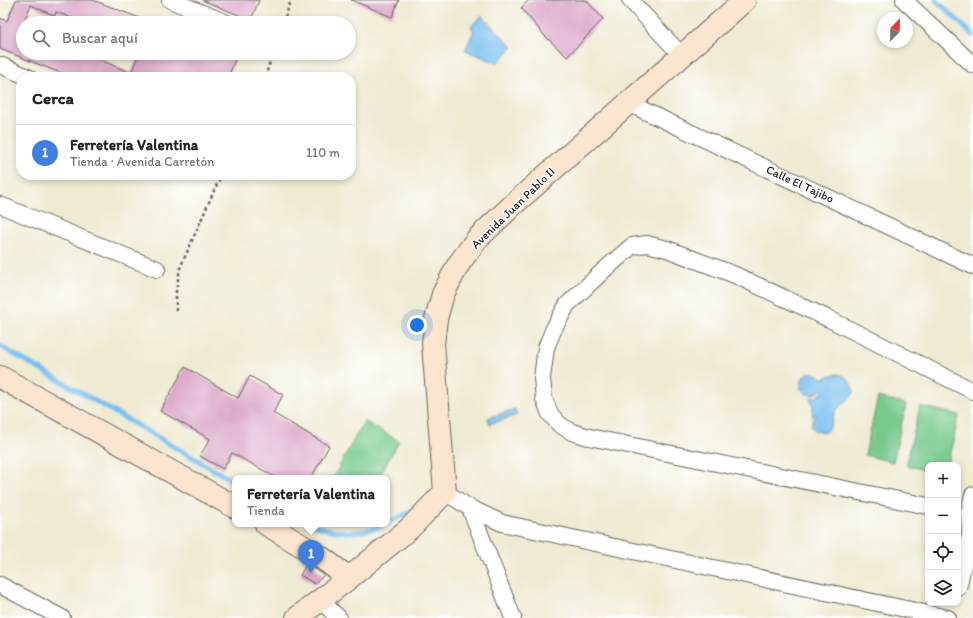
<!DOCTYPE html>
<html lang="es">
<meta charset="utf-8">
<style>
:root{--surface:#fff;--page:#f6f6f6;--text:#222;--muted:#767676;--line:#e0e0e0;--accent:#db2777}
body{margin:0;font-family:Itim,sans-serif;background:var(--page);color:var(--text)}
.controls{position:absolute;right:12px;bottom:12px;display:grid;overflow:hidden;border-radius:8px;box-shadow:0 2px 6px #0003}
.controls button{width:36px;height:36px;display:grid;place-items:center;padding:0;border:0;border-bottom:1px solid var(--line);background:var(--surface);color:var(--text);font:20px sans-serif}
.compass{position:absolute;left:877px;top:12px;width:36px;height:36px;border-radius:50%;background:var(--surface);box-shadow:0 2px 6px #0003;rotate:23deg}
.you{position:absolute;left:417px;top:325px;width:14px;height:14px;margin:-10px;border:3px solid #fff;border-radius:50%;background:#1a73e8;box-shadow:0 0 0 6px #1a73e833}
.badge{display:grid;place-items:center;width:26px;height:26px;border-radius:50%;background:var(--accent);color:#fff;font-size:13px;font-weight:700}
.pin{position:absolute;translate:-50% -33px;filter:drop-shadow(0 1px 2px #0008)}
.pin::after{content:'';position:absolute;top:21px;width:14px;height:12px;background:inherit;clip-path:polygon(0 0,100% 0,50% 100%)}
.popup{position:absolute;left:232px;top:475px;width:158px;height:52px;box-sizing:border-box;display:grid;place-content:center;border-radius:8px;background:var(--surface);filter:drop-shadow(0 1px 3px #0005);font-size:13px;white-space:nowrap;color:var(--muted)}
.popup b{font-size:15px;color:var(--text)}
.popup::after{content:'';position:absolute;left:50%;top:100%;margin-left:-8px;border:8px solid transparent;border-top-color:var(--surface)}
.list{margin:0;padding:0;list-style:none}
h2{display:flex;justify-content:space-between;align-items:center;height:52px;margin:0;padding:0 16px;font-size:17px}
h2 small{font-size:13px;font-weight:400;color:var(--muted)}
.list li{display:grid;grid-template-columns:26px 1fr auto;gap:12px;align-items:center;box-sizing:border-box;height:56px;padding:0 16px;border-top:1px solid var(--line)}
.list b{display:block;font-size:15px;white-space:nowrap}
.list p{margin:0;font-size:13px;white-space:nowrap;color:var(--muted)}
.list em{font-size:13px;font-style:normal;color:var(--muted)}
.icon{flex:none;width:22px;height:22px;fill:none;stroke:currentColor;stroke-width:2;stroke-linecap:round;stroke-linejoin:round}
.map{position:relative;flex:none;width:973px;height:618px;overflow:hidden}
.search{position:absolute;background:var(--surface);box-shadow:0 2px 6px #0003;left:16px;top:16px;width:340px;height:44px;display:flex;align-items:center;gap:10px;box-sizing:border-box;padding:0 14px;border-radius:22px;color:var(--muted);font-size:15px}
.panel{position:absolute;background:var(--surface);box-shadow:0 2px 6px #0003;left:16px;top:72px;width:340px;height:108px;border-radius:16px}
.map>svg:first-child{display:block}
</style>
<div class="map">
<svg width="973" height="618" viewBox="0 0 973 618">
<rect width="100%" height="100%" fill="#fff"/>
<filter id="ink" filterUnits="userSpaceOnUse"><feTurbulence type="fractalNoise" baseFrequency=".025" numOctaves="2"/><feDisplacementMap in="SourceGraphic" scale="8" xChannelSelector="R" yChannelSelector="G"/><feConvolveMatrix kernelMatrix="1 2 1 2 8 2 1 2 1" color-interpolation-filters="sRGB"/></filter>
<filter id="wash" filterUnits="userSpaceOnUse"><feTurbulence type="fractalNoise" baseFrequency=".012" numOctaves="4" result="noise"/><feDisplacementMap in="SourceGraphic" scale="16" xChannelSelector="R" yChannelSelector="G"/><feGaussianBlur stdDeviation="0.9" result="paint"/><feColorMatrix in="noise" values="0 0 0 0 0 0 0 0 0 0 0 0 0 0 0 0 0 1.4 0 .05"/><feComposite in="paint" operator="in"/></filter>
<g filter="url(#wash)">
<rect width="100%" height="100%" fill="#efead2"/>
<path fill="#77c98c" stroke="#4a7254" d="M878 397 906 404 893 462 865 455Z
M920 406 959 415 947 465H928V471L906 465Z
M364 421 399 441 378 478H333Z"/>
<path fill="#79bff0" stroke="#4a6e86" d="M482 16 513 47 497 63 465 50 474 31 471 26Z
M810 372 816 374 822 378C826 378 827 377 831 375 844 371 851 381 854 392 850 401 841 403 836 411 830 420 834 427 824 433 811 430 807 426 817 415L816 414 812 417 813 406 810 398 817 397 823 391 822 389 813 395 806 394 801 389C801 381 802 376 810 372Z
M515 409 517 415 490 424 488 418Z"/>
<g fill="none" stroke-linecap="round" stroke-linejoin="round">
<path stroke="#79bff0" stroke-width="5" d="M936 0 973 35
M0 346 235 482
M387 523 416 509
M312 524C337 535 361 535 386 524"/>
</g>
<g id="blocks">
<path fill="#dba7c8" d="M16 0H93L150 22 85 23 56 12 55 16 31 5 23 23V53H106L103 61 131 73 139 53H218L235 60 228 77H71L0 49V18L7 21Z
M202 0H259L251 20Z
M351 0H399L392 17Z
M529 0H586L603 19 567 57 545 36 521 8Z
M185 367 238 398 250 376 283 395 273 413 329 446 311 478H277L232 453 223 469 200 456 210 439 160 411Z
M307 563 324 575 315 584 300 575Z"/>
</g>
</g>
<g filter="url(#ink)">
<use href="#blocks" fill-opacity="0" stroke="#66645c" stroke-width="1"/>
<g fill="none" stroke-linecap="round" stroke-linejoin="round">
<g stroke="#66645c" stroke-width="18">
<path id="street" d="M170 0 227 23
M630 0 682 56
M904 0 973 65
M0 65 28 77
M628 103 973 266
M0 205 157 269
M445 492 470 508 502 523 948 618
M928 506 589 437 572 432 560 425 550 414 544 399 542 378 546 348 554 328 567 305 603 271 632 246 647 244 667 249 735 275 829 319 973 391
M470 508 513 618
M0 585 62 618
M958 588 970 535 969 512 973 495
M320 600 339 618"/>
</g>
<g stroke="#66645c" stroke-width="24">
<path id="secondary" d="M0 377 235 507
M266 524 322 558 349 578
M297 618 349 578 410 528 445 492 433 344 436 319 443 294 458 265 477 239 515 203 745 0"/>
</g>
<path stroke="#66645c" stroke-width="2.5" stroke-dasharray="3 3" stroke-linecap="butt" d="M283 23 291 0
M265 77 273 53
M176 311V291L180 268 221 175"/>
<use href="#street" stroke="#fff" stroke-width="16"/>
<use href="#secondary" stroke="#fbe5cf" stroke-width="22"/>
</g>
</g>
<g text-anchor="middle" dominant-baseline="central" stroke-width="3" stroke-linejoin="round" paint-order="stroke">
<g font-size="12" fill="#1c1c1c" stroke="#fff">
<text transform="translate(800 184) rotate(25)">Calle El Tajibo</text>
<text transform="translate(513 208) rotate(-44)">Avenida Juan Pablo II</text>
</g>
</g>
</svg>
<div class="controls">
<button>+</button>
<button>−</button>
<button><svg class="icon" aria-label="locate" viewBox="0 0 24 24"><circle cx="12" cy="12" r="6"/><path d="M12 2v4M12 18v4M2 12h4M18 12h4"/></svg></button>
<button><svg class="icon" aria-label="layers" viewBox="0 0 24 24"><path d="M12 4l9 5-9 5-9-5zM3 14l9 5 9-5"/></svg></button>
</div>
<svg class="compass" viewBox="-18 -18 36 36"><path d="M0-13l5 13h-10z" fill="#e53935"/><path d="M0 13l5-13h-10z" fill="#767676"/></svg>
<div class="you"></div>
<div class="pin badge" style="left:311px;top:573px;background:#3f7fe0">1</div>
<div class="popup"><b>Ferretería Valentina</b>Tienda</div>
<div class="search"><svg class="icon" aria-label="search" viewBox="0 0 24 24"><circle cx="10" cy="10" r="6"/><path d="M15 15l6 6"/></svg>Buscar aquí</div>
<section class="panel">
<h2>Cerca<small></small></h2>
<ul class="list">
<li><span class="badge" style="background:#3f7fe0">1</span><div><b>Ferretería Valentina</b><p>Tienda · Avenida Carretón</p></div><em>110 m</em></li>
</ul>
</section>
</div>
